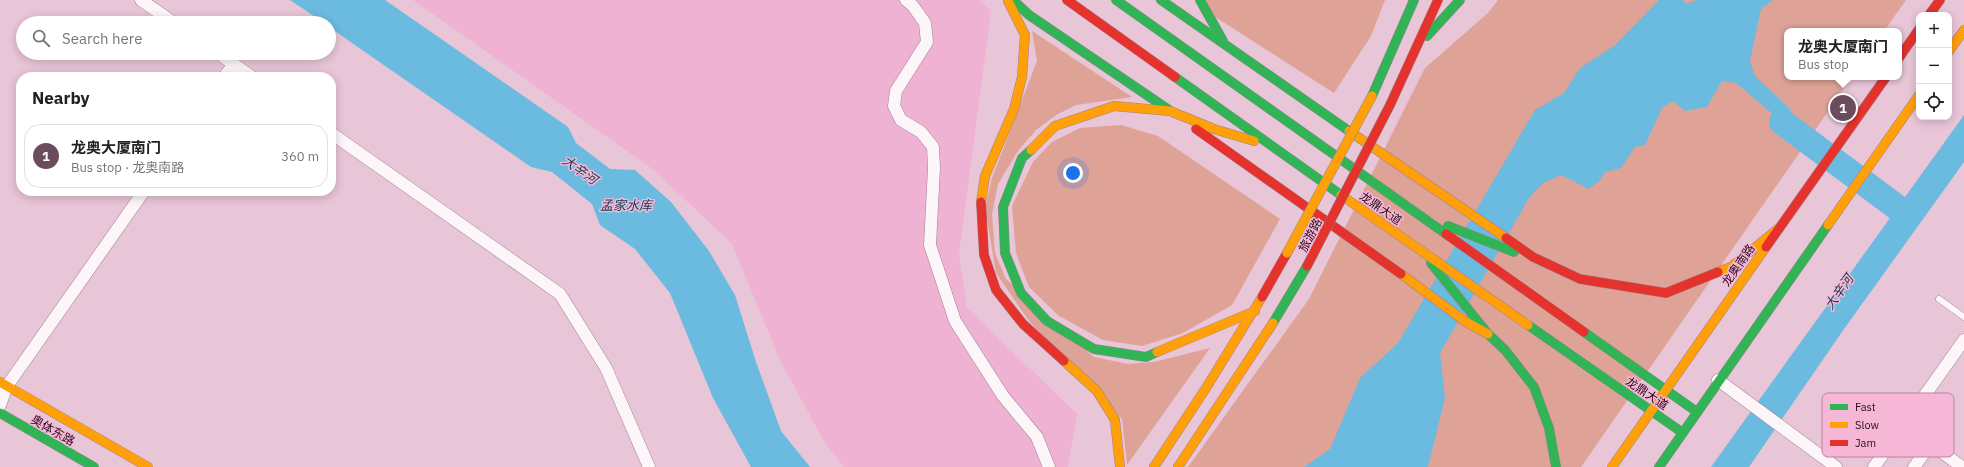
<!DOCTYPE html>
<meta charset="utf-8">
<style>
:root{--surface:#fff;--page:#f2f2f2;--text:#202124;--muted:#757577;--line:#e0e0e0;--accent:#6a4c5d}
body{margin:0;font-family:"IBM Plex Sans","Noto Sans SC",sans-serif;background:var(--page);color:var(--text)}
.controls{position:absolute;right:12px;top:12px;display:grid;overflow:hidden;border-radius:8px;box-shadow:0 2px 10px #0003}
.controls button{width:36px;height:36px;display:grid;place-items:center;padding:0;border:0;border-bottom:1px solid var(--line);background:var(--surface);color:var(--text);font:20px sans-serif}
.you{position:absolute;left:1073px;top:173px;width:14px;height:14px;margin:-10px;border:3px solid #fff;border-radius:50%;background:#1a73e8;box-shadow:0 0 0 6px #1a73e833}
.badge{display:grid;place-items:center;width:26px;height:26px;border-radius:50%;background:var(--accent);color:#fff;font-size:13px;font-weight:700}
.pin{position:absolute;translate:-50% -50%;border:2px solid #fff;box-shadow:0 1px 4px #0006}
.popup{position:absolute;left:1784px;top:28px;width:118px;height:52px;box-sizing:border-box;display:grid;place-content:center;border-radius:8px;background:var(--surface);filter:drop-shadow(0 1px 3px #0005);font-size:13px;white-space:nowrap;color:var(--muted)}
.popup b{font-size:15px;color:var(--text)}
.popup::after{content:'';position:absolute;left:50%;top:100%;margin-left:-8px;border:8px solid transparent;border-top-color:var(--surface)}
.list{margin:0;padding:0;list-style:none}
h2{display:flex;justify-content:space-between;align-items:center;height:52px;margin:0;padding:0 16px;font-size:17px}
h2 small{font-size:13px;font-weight:400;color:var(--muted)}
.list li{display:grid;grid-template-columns:26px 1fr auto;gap:12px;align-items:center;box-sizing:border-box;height:64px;margin:0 8px 8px;padding:0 8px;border:1px solid var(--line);border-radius:16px}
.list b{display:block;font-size:15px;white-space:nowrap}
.list p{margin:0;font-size:13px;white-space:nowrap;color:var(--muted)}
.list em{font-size:13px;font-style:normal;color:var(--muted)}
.icon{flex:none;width:22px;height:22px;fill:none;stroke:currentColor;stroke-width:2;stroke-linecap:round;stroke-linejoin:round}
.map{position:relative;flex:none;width:1964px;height:467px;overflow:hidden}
.search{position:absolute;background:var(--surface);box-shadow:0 2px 10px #0003;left:16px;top:16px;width:320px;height:44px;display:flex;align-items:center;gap:10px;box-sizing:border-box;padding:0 14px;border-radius:22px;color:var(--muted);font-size:15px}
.panel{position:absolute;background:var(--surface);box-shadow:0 2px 10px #0003;left:16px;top:72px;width:320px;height:124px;border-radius:16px}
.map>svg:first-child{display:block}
</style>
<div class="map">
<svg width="1964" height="467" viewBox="0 0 1964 467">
<rect width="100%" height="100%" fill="#e8c5d7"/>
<path fill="#f0b2d3" d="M413 0H979L991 11 959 254 967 308 1077 414 1068 467H844L825 443 780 360 732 244 654 170Z"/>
<path fill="#dea396" d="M1205 0H1385L1371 36 1334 93 1209 13Z
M1498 0H1906L1884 31H1787V77H1852L1581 467H1188L1309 299 1425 68 1488 13Z
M1032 31 1132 97 1076 105 1056 115 1036 130 1018 151 998 184 992 214 995 253 1006 279 1094 357 1128 364 1154 362 1210 348 1127 465 1122 419 1029 321 996 273 985 208 992 178 1037 61Z
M1121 125 1158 136 1280 219 1232 305 1183 333 1142 346 1103 340 1059 316 1029 287 1016 253 1012 206 1033 162 1052 142 1080 128Z"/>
<path fill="#6bbadf" d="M290 0H385L568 127 576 143 610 169 635 170 671 202 709 251 735 295 756 362 781 431 810 467H751L713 398 670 293 635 249 600 225 592 204 552 172 531 167 329 27V23H324Z
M1659 0H1683L1686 4 1697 0H1773L1761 9 1750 61 1755 76 1791 110 1782 122 1736 83 1722 81 1707 107 1685 111 1673 101 1662 108 1645 145 1635 147 1621 168 1605 172 1600 180 1589 189 1561 175 1543 183 1529 198 1440 353 1445 398 1428 467H1304L1330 449 1360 378 1398 343 1535 110 1564 93 1580 68 1614 46Z
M1964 115V162L1844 329 1749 467H1711Z"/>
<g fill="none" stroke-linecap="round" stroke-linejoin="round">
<path stroke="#6bbadf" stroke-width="26" d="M1782 122 1898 208"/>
<g stroke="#9e8291" stroke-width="7">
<path id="lane" d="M1939 299 1964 317"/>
</g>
<g stroke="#9e8291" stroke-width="13">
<path id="street" d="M141 0 174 23
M906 0 913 6 925 23 927 42 896 91 894 106 901 120 921 132 933 147 934 168 930 245 955 321 1003 396 1037 437 1049 467
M218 53 252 77
M224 77 234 64
M331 133 560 294 606 368 649 467
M1718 380 1836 467
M0 405 7 386 144 191
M1874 467 1964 340
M1914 467 1931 444 1962 467"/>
</g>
<g stroke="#9e8291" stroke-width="10">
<path id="fast" d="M1013 0 1029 15 1169 110
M1116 0 1446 234
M1161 0 1349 131
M1200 0 1223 41
M1427 36 1460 0
M1175 77 1341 195
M1372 96 1414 0
M1031 150 1022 158 1003 207 1005 253 1021 293 1047 321 1094 349 1146 357 1157 352
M1448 226 1514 252
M1431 263 1488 334 1505 350 1534 387 1549 428 1556 467
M1273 323 1307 266
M1528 325 1683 433
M1584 332 1697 412
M0 413 94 467
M1659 467 1828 225"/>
</g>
<g stroke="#9e8291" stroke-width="10">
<path id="slow" d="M1949 51 1964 30
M1349 131 1506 238
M1031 150 1055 126 1114 106 1170 111 1214 129 1254 141
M1341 195 1528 325
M981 202 985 176 1014 109 1022 77 1025 35 1008 1
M1828 225 1919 95
M1718 272 1731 267 1778 229
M1401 274 1466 322 1488 334
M1157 352 1255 311
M1064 361 1097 391 1115 420 1120 467
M0 382 148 467
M1154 467 1206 388 1262 297
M1178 467 1273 323
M1612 467 1766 247"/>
</g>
<g stroke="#9e8291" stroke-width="10">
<path id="jam" d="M1067 0 1175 77
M1929 15 1940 0
M1899 58 1919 29
M1390 105 1438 0
M1196 129 1401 274
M981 202 984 255 996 290 1023 324 1064 361
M1446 234 1584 332
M1506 238 1533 257 1580 279 1666 293 1718 272
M1766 247 1886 77
M1262 297 1287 253"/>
</g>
<use href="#lane" stroke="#fcf6f9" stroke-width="6"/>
<use href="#street" stroke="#fcf6f9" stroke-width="12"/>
<use href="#fast" stroke="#30b455" stroke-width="9"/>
<use href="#slow" stroke="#ff9f0a" stroke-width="9"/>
<use href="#jam" stroke="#e5322d" stroke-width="9"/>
<g stroke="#878a8d" stroke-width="10" stroke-linecap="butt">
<path id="slow-bridge" d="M1287 253 1372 96"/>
</g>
<g stroke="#878a8d" stroke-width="10" stroke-linecap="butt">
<path id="jam-bridge" d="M1307 266 1390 105"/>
</g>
<use href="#slow-bridge" stroke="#ff9f0a" stroke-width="9"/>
<use href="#jam-bridge" stroke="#e5322d" stroke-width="9"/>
</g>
<g text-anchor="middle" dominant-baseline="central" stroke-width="3" stroke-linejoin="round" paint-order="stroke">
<g font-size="12" fill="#260b1b" stroke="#f6b7d7">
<text transform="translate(1381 208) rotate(35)">龙鼎大道</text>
<text transform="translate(1310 235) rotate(-63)">旅游路</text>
<text transform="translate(1738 265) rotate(-55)">龙奥南路</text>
<text transform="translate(1647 393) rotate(34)">龙鼎大道</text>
<text transform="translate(53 430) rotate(30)">奥体东路</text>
</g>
<g font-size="13" font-style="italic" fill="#0e4356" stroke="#f6b7d7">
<text transform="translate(580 170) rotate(35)">大辛河</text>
<text x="626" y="205">孟家水库</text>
<text transform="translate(1839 292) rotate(-55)">大辛河</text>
</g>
</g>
<rect x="1822" y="393" width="132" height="64" rx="6" fill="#f6b7d7" stroke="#b8839f" stroke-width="1"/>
<rect x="1830" y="404" width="18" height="6" fill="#30b455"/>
<rect x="1830" y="422" width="18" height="6" fill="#ff9f0a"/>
<rect x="1830" y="440" width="18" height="6" fill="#e5322d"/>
<g font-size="11" fill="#260b1b">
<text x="1855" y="411">Fast</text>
<text x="1855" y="429">Slow</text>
<text x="1855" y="447">Jam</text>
</g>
</svg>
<div class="controls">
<button>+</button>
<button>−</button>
<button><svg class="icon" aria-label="locate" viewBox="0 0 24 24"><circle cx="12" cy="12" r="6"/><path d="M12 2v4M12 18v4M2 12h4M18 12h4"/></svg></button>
</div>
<div class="you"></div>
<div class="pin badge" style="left:1843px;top:108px">1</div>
<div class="popup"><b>龙奥大厦南门</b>Bus stop</div>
<div class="search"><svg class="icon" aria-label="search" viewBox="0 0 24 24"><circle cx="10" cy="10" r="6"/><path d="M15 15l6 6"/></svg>Search here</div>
<section class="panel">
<h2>Nearby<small></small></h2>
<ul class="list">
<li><span class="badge">1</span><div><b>龙奥大厦南门</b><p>Bus stop · 龙奥南路</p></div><em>360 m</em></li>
</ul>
</section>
</div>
